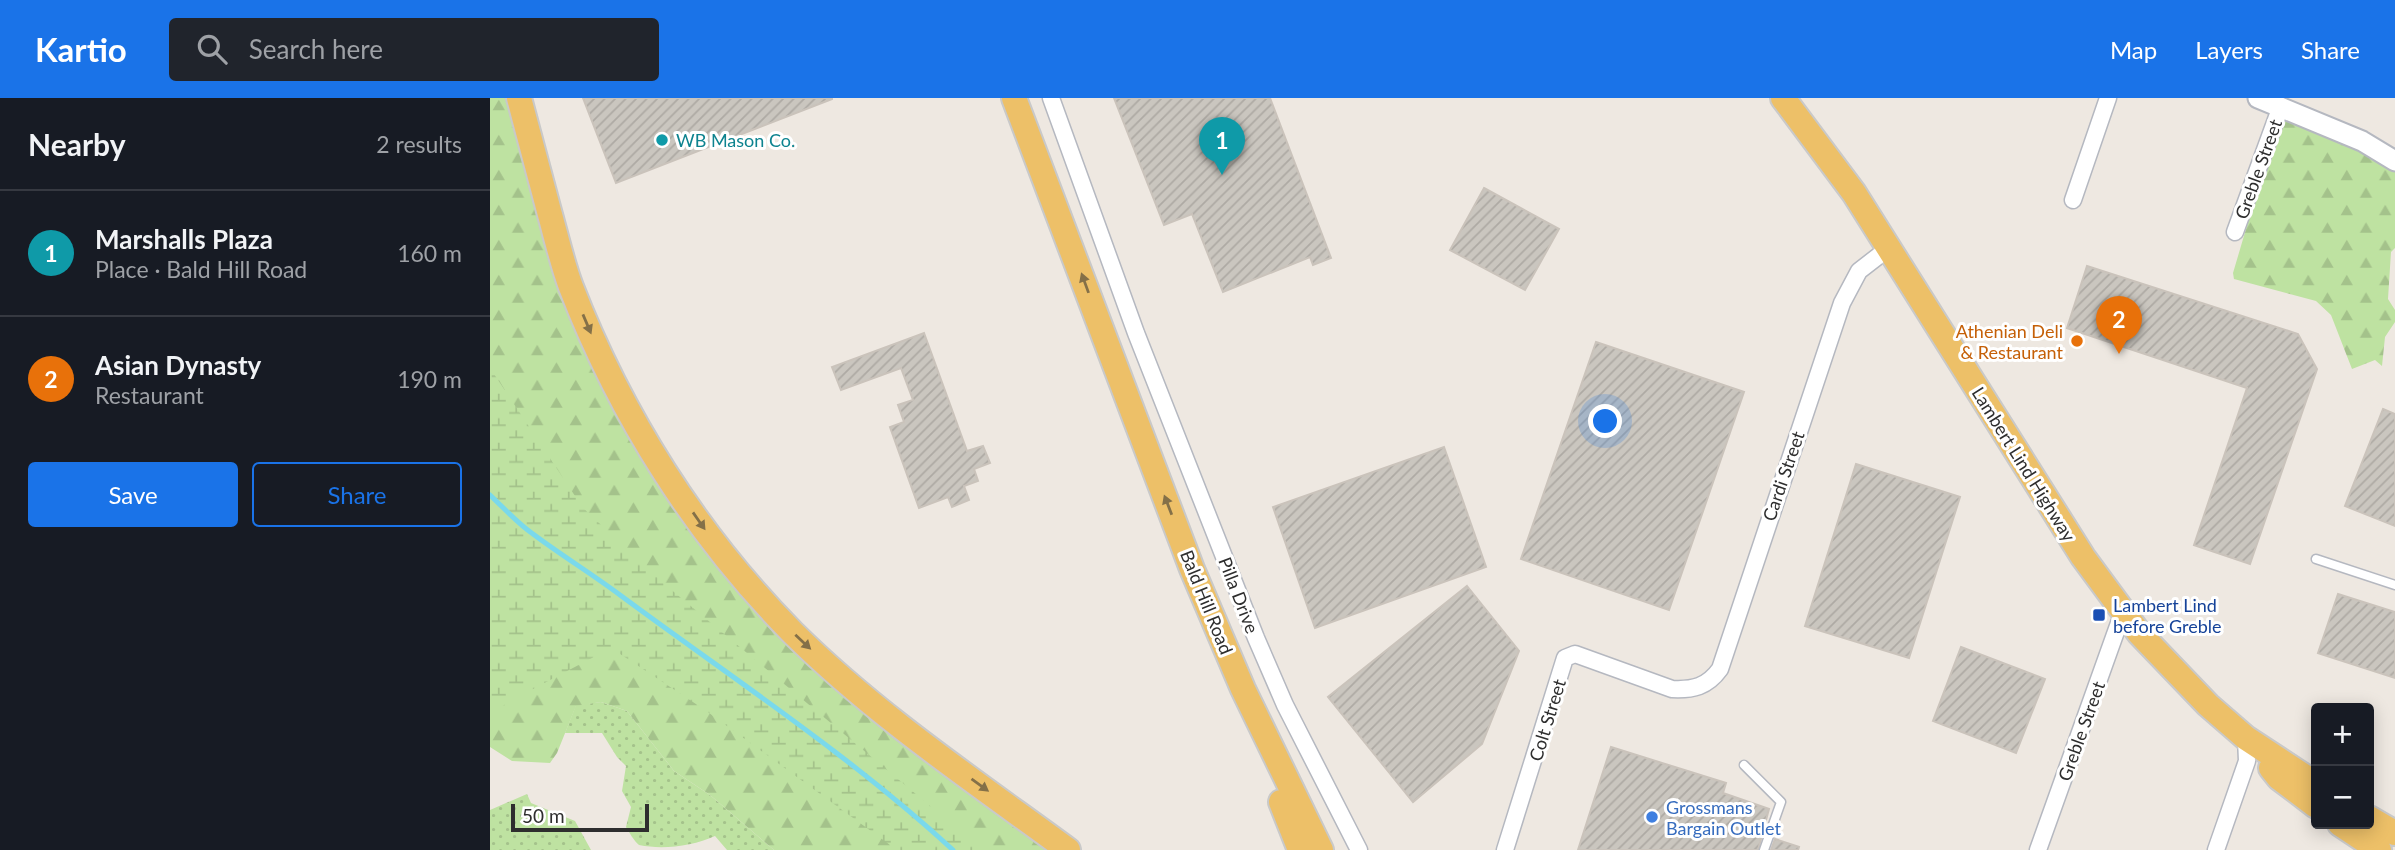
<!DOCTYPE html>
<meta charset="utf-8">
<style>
:root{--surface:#171b24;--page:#20242c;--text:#f1f3f6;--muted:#9ea1a6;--line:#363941;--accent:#1a73e8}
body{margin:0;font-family:Lato,sans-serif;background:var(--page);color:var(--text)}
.controls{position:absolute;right:21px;bottom:21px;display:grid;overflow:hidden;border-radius:7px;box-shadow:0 4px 18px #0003}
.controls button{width:63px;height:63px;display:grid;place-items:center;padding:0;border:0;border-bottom:2px solid var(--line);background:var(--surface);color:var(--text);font:35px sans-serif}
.scale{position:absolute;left:21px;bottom:18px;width:138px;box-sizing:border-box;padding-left:7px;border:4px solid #2e2e2e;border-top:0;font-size:19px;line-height:24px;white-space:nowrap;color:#2e2e2e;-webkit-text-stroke:5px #fff;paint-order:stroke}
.you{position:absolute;left:1116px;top:324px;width:24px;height:24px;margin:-18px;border:5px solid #fff;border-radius:50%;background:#1a73e8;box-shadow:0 0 0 10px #1a73e833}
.badge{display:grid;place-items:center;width:46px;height:46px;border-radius:50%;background:var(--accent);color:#fff;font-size:23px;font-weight:700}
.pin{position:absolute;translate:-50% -58px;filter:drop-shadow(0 2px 4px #0008)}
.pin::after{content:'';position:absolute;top:37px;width:24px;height:21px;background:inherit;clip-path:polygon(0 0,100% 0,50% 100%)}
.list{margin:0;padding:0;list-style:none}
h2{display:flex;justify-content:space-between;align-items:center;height:91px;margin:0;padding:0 28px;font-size:30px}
h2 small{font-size:23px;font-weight:400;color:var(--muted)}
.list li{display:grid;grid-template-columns:46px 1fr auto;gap:21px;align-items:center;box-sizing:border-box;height:126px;padding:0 28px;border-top:2px solid var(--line)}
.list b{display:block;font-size:26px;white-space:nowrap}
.list p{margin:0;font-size:23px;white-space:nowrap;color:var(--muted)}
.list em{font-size:23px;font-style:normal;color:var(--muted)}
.actions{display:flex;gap:14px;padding:21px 28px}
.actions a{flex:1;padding:16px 0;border:2px solid var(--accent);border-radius:7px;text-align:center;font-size:24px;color:var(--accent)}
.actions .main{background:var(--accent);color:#fff}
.icon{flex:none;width:38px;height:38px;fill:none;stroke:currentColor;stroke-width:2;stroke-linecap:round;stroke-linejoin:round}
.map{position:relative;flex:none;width:1905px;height:752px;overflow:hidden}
header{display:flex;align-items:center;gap:42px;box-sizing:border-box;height:98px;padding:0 35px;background:var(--accent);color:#fff}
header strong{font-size:33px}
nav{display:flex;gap:38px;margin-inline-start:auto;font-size:24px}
.search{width:490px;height:63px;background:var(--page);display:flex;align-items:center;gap:18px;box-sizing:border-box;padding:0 24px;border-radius:7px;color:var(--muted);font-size:26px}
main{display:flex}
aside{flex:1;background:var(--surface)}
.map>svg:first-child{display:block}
</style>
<header>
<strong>Kartio</strong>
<div class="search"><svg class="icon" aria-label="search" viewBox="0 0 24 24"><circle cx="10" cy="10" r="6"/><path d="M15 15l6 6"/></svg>Search here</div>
<nav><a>Map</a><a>Layers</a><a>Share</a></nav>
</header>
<main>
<aside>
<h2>Nearby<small>2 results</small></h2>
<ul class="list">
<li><span class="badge" style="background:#0f9aa8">1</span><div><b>Marshalls Plaza</b><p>Place · Bald Hill Road</p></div><em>160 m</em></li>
<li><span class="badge" style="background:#e8710a">2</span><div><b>Asian Dynasty</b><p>Restaurant</p></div><em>190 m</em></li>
</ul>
<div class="actions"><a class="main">Save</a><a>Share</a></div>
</aside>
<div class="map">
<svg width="1905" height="752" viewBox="0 0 1905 752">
<defs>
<pattern id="grass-dots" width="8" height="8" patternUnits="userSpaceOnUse" patternTransform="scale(1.75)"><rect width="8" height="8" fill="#bee2a1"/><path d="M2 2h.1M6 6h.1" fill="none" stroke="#a4c28b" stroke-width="1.8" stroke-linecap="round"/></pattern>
<pattern id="forest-firs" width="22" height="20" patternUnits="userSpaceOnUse" patternTransform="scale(1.75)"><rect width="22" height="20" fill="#bee2a1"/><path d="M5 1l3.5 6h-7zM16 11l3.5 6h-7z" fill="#a4c28b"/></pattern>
<pattern id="wetland-marsh" width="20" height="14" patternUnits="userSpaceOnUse" patternTransform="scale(1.75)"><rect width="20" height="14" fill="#bee2a1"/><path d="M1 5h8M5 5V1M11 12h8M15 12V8" fill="none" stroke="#a4c28b"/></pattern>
<pattern id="building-hatch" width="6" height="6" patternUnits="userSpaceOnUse" patternTransform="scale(1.75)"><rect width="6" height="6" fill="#cac6bf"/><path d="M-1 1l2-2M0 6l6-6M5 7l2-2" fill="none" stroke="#aeaaa4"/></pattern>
</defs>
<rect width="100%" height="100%" fill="#eee8e1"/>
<path fill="url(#grass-dots)" d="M111 604 137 613 184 673 220 697 284 752H237L225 738C203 748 173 752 149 747 144 743 139 734 136 729L141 709 132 693 136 668 127 659 112 635H75L86 607Z
M37 696 41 705 85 723 101 752H0V712Z"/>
<path fill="url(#forest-firs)" d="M0 0H16L81 189 203 414 315 547 579 752H284L220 697 184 673 137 613 111 604 86 608 67 655 60 665 22 663 0 649Z
M1799 11 1905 61V150L1901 154 1898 201 1905 212V224L1895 239 1892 268 1885 262 1862 271 1841 217 1826 203 1744 181 1743 175 1761 114 1759 110Z"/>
<path fill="url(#wetland-marsh)" d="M0 270 93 410 172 484 445 712 497 752H407L215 612 121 550 22 602 0 616Z"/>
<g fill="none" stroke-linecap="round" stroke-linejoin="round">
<path stroke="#7ad9eb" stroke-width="5" d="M0 397C14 410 27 425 43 436 71 457 102 476 130 497 242 580 360 657 463 752"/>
</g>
<path fill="url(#building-hatch)" stroke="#cac3bb" stroke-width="2" d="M93 0H342V1L126 85Z
M624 0H780L841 160 823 167 820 159 733 194 702 116 674 127Z
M994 90 1069 131 1035 192 960 152Z
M1597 168 1808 236 1827 271 1760 466 1704 447 1757 290 1577 230Z
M434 235 477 353 493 348 500 365 484 371 488 383 474 388 479 402 462 409 458 399 429 410 400 329 414 324 408 307 423 302 411 270 351 292 342 269Z
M1106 244 1254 294 1179 512 1031 461Z
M1893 311 1905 316V428L1855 408Z
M954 349 996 469 825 530 783 409Z
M1366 366 1470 399 1419 560 1315 528Z
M977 488 1029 553 992 646 923 704 838 599Z
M1848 496 1905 514V580L1828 555Z
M1471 549 1555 581 1526 655 1443 623Z
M1121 649 1236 685 1233 695 1279 711 1268 752H1088Z
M1285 741 1309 749 1308 752H1281Z"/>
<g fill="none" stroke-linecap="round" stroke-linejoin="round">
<g stroke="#b5b8c0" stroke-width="11">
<path id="service" d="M1826 461 1905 487
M1254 667 1291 704 1274 752"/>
</g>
<g stroke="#b5b8c0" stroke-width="19">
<path id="minor" d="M561 0 646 235 766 540 795 607 869 752
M1583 102 1618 0
M1745 134 1791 8
M1015 752 1075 560 1085 556 1182 591C1203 592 1217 589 1230 571L1352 205 1369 173 1400 149
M1548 752 1633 514
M1726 752 1757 663 1756 640"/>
</g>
<g stroke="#b5b8c0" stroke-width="23">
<path id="tertiary" d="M1768 0 1872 43 1905 63"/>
</g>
<g stroke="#c9c9c9" stroke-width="28">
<path id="primary" d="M29 0C39 38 49 75 59 113 66 138 72 165 81 189 131 318 206 437 303 535 386 617 484 683 578 752
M524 0 702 471 753 591 831 752
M1293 0 1364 95 1593 459 1649 535 1718 607 1756 640 1826 686
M1781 670 1789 680 1826 708
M791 704 810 752
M1879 720 1905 735
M1850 726 1889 752"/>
</g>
<use href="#service" stroke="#fff" stroke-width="8"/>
<use href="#minor" stroke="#fff" stroke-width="16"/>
<use href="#tertiary" stroke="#fff" stroke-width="19"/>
<use href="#primary" stroke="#edc068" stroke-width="24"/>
</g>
<defs><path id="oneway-solid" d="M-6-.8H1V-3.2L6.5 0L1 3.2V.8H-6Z" transform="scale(1.75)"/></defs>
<g fill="#847048">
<use href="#oneway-solid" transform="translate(595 185) rotate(-110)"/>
<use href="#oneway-solid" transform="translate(97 226) rotate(67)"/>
<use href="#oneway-solid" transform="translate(678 407) rotate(-111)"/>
<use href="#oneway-solid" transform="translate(209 423) rotate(55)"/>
<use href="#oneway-solid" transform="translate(313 544) rotate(43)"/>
<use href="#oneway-solid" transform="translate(490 687) rotate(36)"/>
</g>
<circle fill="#0f9aa8" stroke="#fff" stroke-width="2.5" cx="172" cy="42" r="7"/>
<circle fill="#e8710a" stroke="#fff" stroke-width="2.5" cx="1587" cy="243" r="7"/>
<rect fill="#1a4fb4" stroke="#fff" stroke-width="2.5" x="1602" y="510" width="14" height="14" rx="3.5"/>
<circle fill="#3f7fe0" stroke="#fff" stroke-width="2.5" cx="1162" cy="719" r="7"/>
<g text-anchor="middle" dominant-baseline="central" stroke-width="6" stroke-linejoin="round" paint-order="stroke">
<g font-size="18" fill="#0d838f" stroke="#fff" text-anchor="start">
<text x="186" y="42">WB Mason Co.</text>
</g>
<g font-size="18" fill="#2e2e2e" stroke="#fff">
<text transform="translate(1768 71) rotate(-70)">Greble Street</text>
<text transform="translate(1534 366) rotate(58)">Lambert Lind Highway</text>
<text transform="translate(1293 378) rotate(-71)">Cardi Street</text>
<text transform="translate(749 497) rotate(69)">Pilla Drive</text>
<text transform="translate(717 504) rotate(68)">Bald Hill Road</text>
<text transform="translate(1057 622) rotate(-73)">Colt Street</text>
<text transform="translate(1591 633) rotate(-70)">Greble Street</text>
</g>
<g font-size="18" fill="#c56008" stroke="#fff" text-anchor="end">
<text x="1573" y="233">Athenian Deli<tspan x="1573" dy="21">&amp; Restaurant</tspan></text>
</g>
<g font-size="18" fill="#164399" stroke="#fff" text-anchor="start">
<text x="1623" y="507">Lambert Lind<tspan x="1623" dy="21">before Greble</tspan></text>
</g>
<g font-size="18" fill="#366cbe" stroke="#fff" text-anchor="start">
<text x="1176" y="709">Grossmans<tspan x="1176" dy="21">Bargain Outlet</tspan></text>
</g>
</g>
</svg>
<div class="controls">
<button>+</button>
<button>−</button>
</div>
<div class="scale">50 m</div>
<div class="you"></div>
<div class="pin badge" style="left:732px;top:77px;background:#0f9aa8">1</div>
<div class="pin badge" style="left:1629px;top:256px;background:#e8710a">2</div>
</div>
</main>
